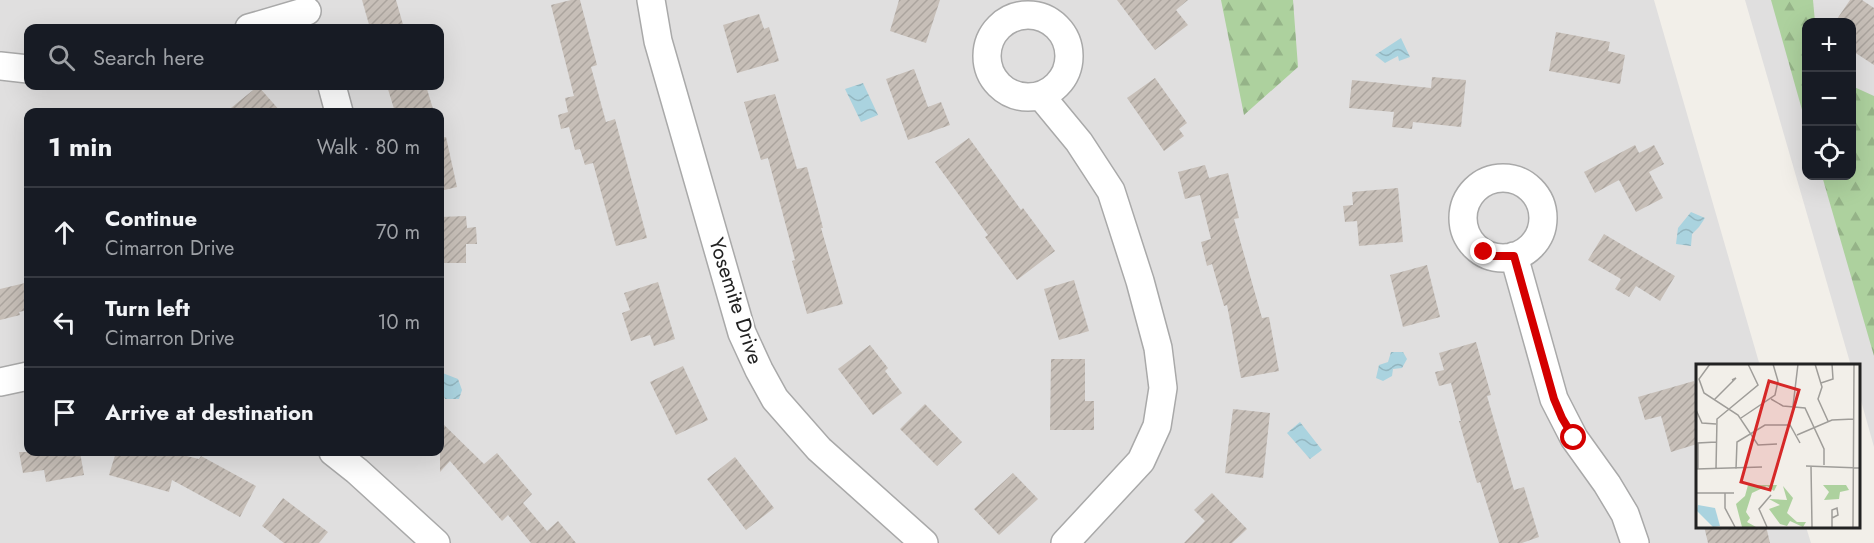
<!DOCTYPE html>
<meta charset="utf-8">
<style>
:root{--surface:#171b24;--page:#242831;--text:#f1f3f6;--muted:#9ea1a6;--line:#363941}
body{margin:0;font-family:Jost,sans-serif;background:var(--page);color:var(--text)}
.controls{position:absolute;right:18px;top:18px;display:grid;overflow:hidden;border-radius:12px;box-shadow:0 6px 24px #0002}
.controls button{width:54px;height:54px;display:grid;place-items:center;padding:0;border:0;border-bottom:2px solid var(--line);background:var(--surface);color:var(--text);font:30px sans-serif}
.stop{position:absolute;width:18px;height:18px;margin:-14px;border:4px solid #d40000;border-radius:50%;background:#fff}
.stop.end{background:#d40000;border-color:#fff;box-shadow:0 2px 6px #0008}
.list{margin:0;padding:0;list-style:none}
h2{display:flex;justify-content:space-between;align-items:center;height:78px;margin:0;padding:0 24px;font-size:26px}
h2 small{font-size:20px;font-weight:400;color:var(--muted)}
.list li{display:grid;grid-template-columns:39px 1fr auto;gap:18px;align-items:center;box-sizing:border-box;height:90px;padding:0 24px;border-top:2px solid var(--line)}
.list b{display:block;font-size:22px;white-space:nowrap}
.list p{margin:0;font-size:20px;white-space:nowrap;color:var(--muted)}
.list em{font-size:20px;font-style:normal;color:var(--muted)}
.icon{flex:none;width:33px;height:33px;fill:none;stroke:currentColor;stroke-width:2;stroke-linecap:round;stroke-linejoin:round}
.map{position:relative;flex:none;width:1874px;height:543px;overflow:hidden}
.search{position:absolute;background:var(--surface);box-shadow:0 6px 24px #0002;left:24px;top:24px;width:420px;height:66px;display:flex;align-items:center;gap:15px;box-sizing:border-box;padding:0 21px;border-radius:12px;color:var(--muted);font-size:22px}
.panel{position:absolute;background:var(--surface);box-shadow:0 6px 24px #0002;left:24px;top:108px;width:420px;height:348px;border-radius:12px}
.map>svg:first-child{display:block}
</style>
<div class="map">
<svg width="1874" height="543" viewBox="0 0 1874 543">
<defs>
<pattern id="forest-firs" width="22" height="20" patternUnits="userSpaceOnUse" patternTransform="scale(1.5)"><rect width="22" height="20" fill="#add19e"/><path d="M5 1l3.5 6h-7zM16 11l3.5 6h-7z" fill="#95b388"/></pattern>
<pattern id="water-waves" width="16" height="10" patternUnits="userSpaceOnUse" patternTransform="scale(1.5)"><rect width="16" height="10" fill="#aad3df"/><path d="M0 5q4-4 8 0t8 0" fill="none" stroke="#92b5bf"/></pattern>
<pattern id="building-hatch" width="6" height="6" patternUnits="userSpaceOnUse" patternTransform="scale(1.5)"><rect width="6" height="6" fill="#c7bfb8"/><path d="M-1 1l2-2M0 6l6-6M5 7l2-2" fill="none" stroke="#aba49e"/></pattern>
</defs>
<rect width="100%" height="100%" fill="#f2efe9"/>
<path fill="#e0dfdf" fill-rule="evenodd" d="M0 0H1654L1760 366H1697V526L1806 527 1811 543H0ZM28 28H440V86H28ZM28 112H440V452H28Z
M1745 0H1874V447L1858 390V366H1851ZM1806 22H1852V176H1806Z"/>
<path fill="url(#forest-firs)" d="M1221 0H1293L1298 67 1244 115Z
M1771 0H1813L1815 22H1806V124Z
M1852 86 1874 96V356L1822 176H1852Z"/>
<path fill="url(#water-waves)" d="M1401 38 1410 57 1399 61 1398 56 1385 63 1375 55Z
M863 83 878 115 861 122 845 89Z
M1691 212 1705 218 1699 227 1692 234 1691 246 1676 244 1678 228Z
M1391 352H1403L1407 359 1402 368 1393 369 1392 376 1383 381 1376 378 1379 365 1388 362Z
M440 372 458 379 462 390 459 399H445L440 385Z
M1300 422 1322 450 1310 459 1287 433Z"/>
<path fill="url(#building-hatch)" d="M362 0H396L404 28H370Z
M571 0H580L597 65 591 67 606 122 615 119 647 238 616 246 593 163 585 165 580 149 575 150 569 127 561 129 558 115 568 112 565 98 574 96 551 5Z
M899 0H940L926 43 890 31Z
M1117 0H1188L1176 10 1188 25 1155 50Z
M1850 0H1862L1874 8V65L1851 50V22H1835Z
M759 14 764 29 769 27 779 61 737 73 723 25Z
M1556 32 1610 42 1608 51 1625 55 1620 84 1549 71Z
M914 69 928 107 941 102 950 125 908 140 886 79Z
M1432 77 1466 80 1461 127 1413 122 1412 129 1392 127 1394 112 1349 108 1352 80 1431 88Z
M1155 78 1187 123 1179 129 1184 136 1164 151 1127 98Z
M258 86 281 112H226Z
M387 86H426L434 112H395Z
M775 94 797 169 807 167 823 228H821L843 304 807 314 792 261 795 260 768 158 761 160 744 102Z
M446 137 457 187 440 191V138Z
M969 138 1021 210 1023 208 1055 251 1017 280 985 237 988 235 935 162Z
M1635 145 1639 153 1654 145 1664 164 1649 172 1663 198 1636 212 1619 180 1595 193 1584 172Z
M1205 165 1209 178 1228 173 1239 218 1234 219 1262 318 1269 317 1279 371 1241 378 1227 305 1224 306 1212 264 1207 266 1201 242 1211 239 1200 195 1185 199 1178 172Z
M1398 188 1403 242 1359 246 1357 221 1345 222 1343 206 1353 205 1352 192Z
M466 216 467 228 476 227 477 244H466V263H440V217Z
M1604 234 1675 276 1660 301 1636 286 1629 297 1615 289 1621 279 1588 260Z
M1427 265 1440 317 1403 327 1390 275Z
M1074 280 1089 331 1059 340 1044 289Z
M658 282 675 339 654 346 650 335 631 341 622 313 630 310 624 293Z
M25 283 28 296V310L19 312 20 315 0 320V289Z
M1476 342 1491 395 1487 396 1514 490 1524 487 1539 537 1522 543H1499L1480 482 1477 483 1459 421H1461L1451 383 1439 386 1435 372 1444 370 1439 353Z
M870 345 888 368 885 371 902 393 873 415 838 369Z
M1051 359H1085V401H1094V430H1050Z
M683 366 708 420 676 435 650 382Z
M1694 381 1697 392V444L1671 452 1661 416 1645 420 1638 397Z
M925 404 962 442 937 466 900 429Z
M1233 409 1270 413 1263 478 1225 473Z
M440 421 484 464 497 453 532 494 523 503 547 531 558 521 576 543H531L508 515 502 521 450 461 440 472Z
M19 452H80L84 475 46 482 44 470 23 473Z
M116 452H170L199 459 201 456 256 486 240 517 172 480 169 492 109 475Z
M735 457 774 508 746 530 707 479Z
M1013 473 1038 499 999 535 974 509Z
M1212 493 1247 529 1232 543H1184L1205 521 1194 510Z
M283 498 328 532 319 543H284L262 526Z
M1704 526H1766L1770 543H1708Z"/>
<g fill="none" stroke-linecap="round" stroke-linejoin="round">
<g stroke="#a9a9a9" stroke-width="30">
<path id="minor" d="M651 0 658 41 742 333 759 370 775 399 819 449 924 543
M987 56a41 41 0 1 1 82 0a41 41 0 1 1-82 0Z
M249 28 307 11
M0 66 28 69
M332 86 339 112
M1041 96 1079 142 1111 191 1140 281 1158 348 1163 388 1157 426 1141 461 1065 543
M1463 218a40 40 0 1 1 80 0a40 40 0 1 1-80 0Z
M1514 256 1554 399 1574 438 1607 484 1625 514 1635 543
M0 382 28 376
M333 452 357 471 436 543"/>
</g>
<use href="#minor" stroke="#fff" stroke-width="27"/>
</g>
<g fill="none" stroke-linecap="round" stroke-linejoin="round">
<path stroke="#d40000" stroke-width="8" d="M1484 252 1493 256H1514L1554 399 1562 418 1574 438"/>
</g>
<g text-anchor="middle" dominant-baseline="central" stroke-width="4.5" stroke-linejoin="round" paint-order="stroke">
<g font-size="21" fill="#222" stroke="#fff">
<text transform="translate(736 301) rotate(72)">Yosemite Drive</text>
</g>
</g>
<g transform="translate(1696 364)">
<rect width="164" height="164" fill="#f2efe9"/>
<path d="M52 121H81L78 127 71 122 56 129 50 148 54 154 51 158 60 163H46L40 140 49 132ZM127 121H150L153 126 144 128 143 135 128 136 133 128ZM87 122 97 134 91 149 101 158H110L107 163 94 157 91 162 84 160 73 145 84 141 73 135 91 136Z" fill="#add19e"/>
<path d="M2 141 19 144 24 162 17 163 1 147Z" fill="#aad3df"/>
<path fill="none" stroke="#9f9d99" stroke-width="1.5" d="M14 0 3 15 8 29 42 51 62 81 81 80M119 0 126 23 122 35 132 57M125 19 137 15 136 0M75 35 87 42 109 44 128 85V101M18 36 40 14 36 16M97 42 102 0M0 46 6 59 20 60M45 54 79 31 82 17 77 0M101 71 136 56 158 55M110 102 164 104M115 102 116 163M0 105 66 103M2 105V79L20 78M20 105 21 55 62 21 52 0M40 105 41 78 69 61H94L104 79M0 129H38M29 129V144L39 163M71 163 63 145 75 131M136 163V146L141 144 142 151 136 154M157 163 158 0"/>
<path fill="#d62828" fill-opacity="0.15" stroke="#d62828" stroke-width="3" d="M73 17 103 26 74 126 45 118Z"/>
<rect width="164" height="164" fill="none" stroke="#222" stroke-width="3"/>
</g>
</svg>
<div class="controls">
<button>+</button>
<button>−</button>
<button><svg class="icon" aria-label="locate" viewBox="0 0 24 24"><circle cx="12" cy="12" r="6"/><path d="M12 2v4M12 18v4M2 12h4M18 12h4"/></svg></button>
</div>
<div class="stop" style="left:1574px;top:438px"></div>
<div class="stop end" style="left:1484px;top:252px"></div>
<div class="search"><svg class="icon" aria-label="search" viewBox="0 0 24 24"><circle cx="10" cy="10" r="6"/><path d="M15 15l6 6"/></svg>Search here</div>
<section class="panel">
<h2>1 min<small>Walk · 80 m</small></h2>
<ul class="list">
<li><svg class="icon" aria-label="ahead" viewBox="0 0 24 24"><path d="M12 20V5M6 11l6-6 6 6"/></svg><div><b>Continue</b><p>Cimarron Drive</p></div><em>70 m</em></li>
<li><svg class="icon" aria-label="left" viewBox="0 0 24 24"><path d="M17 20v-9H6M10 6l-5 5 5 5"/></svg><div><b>Turn left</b><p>Cimarron Drive</p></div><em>10 m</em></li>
<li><svg class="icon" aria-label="arrive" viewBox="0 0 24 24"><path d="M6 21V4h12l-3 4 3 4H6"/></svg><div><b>Arrive at destination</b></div></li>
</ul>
</section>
</div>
